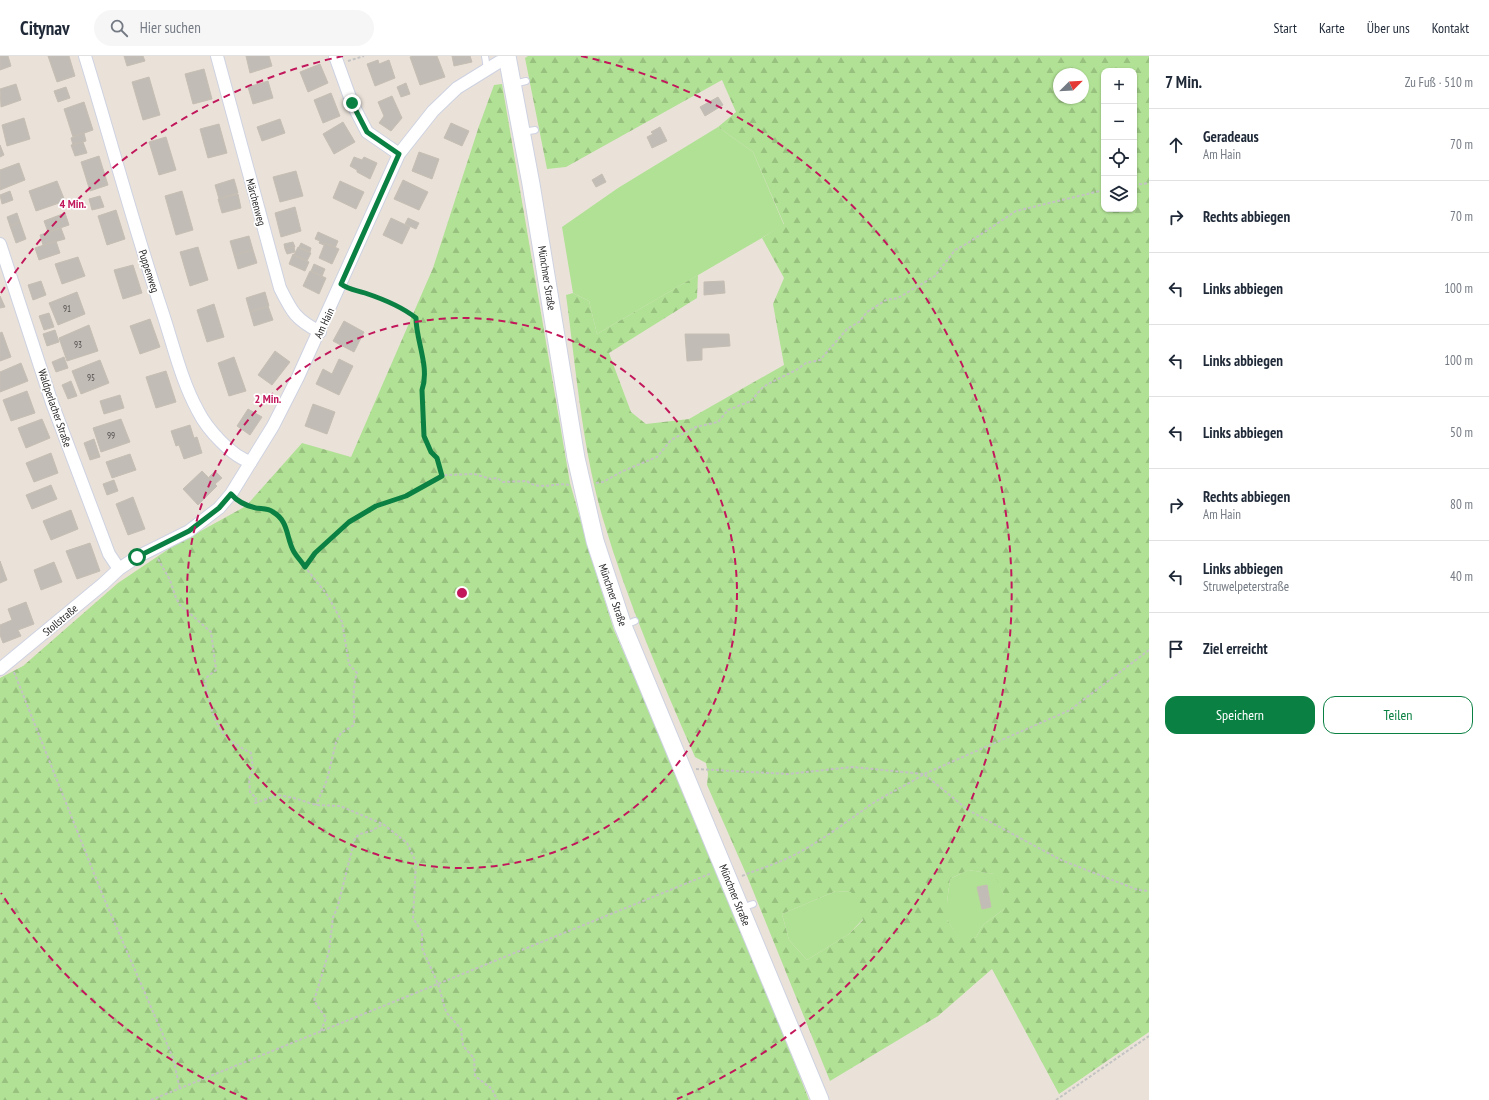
<!DOCTYPE html>
<html lang="de">
<meta charset="utf-8">
<style>
:root{--surface:#fff;--page:#f6f6f7;--text:#1f2937;--muted:#747a83;--line:#e0e1e3;--accent:#0b8043}
body{margin:0;font-family:"PT Sans Narrow",sans-serif;background:var(--page);color:var(--text)}
.controls{position:absolute;right:12px;top:12px;display:grid;overflow:hidden;border-radius:8px;box-shadow:0 1px 3px #0004}
.controls button{width:36px;height:36px;display:grid;place-items:center;padding:0;border:0;border-bottom:1px solid var(--line);background:var(--surface);color:var(--text);font:20px sans-serif}
.compass{position:absolute;left:1053px;top:12px;width:36px;height:36px;border-radius:50%;background:var(--surface);box-shadow:0 1px 3px #0004;rotate:66deg}
.stop{position:absolute;width:12px;height:12px;margin:-9px;border:3px solid #0b8043;border-radius:50%;background:#fff}
.stop.end{background:#0b8043;border-color:#fff;box-shadow:0 1px 4px #0008}
.list{margin:0;padding:0;list-style:none}
h2{display:flex;justify-content:space-between;align-items:center;height:52px;margin:0;padding:0 16px;font-size:17px}
h2 small{font-size:13px;font-weight:400;color:var(--muted)}
.list li{display:grid;grid-template-columns:26px 1fr auto;gap:12px;align-items:center;box-sizing:border-box;height:72px;padding:0 16px;border-top:1px solid var(--line)}
.list b{display:block;font-size:15px;white-space:nowrap}
.list p{margin:0;font-size:13px;white-space:nowrap;color:var(--muted)}
.list em{font-size:13px;font-style:normal;color:var(--muted)}
.actions{display:flex;gap:8px;padding:12px 16px}
.actions a{flex:1;padding:9px 0;border:1px solid var(--accent);border-radius:12px;text-align:center;font-size:14px;color:var(--accent)}
.actions .main{background:var(--accent);color:#fff}
.icon{flex:none;width:22px;height:22px;fill:none;stroke:currentColor;stroke-width:2;stroke-linecap:round;stroke-linejoin:round}
.map{position:relative;flex:none;width:1149px;height:1044px;overflow:hidden}
header{display:flex;align-items:center;gap:24px;box-sizing:border-box;height:56px;padding:0 20px;background:var(--surface);border-bottom:1px solid var(--line)}
header strong{font-size:19px}
nav{display:flex;gap:22px;margin-inline-start:auto;font-size:14px}
.search{width:280px;height:36px;background:var(--page);display:flex;align-items:center;gap:10px;box-sizing:border-box;padding:0 14px;border-radius:22px;color:var(--muted);font-size:15px}
main{display:flex}
aside{flex:1;background:var(--surface)}
.map>svg:first-child{display:block}
</style>
<header>
<strong>Citynav</strong>
<div class="search"><svg class="icon" aria-label="search" viewBox="0 0 24 24"><circle cx="10" cy="10" r="6"/><path d="M15 15l6 6"/></svg>Hier suchen</div>
<nav><a>Start</a><a>Karte</a><a>Über uns</a><a>Kontakt</a></nav>
</header>
<main>
<div class="map">
<svg width="1149" height="1044" viewBox="0 0 1149 1044">
<defs>
<pattern id="forest-firs" width="22" height="20" patternUnits="userSpaceOnUse"><rect width="22" height="20" fill="#b1e195"/><path d="M5 1l3.5 6h-7zM16 11l3.5 6h-7z" fill="#98c180"/></pattern>
</defs>
<rect width="100%" height="100%" fill="#eae2d9"/>
<path fill="#b1e195" d="M718 71 753 96 784 169 597 278 589 245 573 237 562 171 618 132Z
M968 814 995 818 1004 839V853L983 869 976 881 962 887 947 864V846L950 823Z
M836 835 852 836 863 863 849 878 807 904 789 884 782 858Z"/>
<path fill="url(#forest-firs)" fill-rule="evenodd" d="M528 0H1149V976L1059 1038 992 913 938 960 830 1025 747 820 707 729 708 718 706 707 695 701C661 623 627 545 603 463 582 391 576 313 566 239L573 237 589 245 597 278 698 219 697 242 609 297 631 356 646 368 689 363 784 309 773 248 784 222 762 182 784 168 753 96 718 71 736 56 722 24 566 111 547 113 525 2ZM1104 15H1134V153H1104ZM1059 18H1083V42H1059ZM968 814 994 818 1004 839V853L983 869 976 881 962 886 947 864V846L950 823ZM836 835 851 836 863 864 849 878 807 904 789 884 782 858Z
M502 28 570 427 595 514 614 574 726 831 809 1044H0V622L23 610 118 527 170 492 246 450 302 387 351 401 433 212 479 70 494 29Z"/>
<path fill="#c2bcb6" stroke="#c5beb3" d="M0 0H8L11 10 0 14Z
M48 0H69L75 20 57 26Z
M124 0H143L145 5 127 10Z
M246 0H269L272 10 250 17Z
M412 0H437L445 21 420 29 410 1Z
M452 0H470L472 6 454 10Z
M378 4 379 8 389 4 395 22 375 30 367 8Z
M320 8 328 27 308 36 300 16Z
M204 13 212 43 193 48 185 18Z
M149 21 160 59 143 64 132 26Z
M268 25 273 42 253 48 248 31Z
M406 27 410 38 401 41 397 31Z
M16 28 21 44 1 51 0 33Z
M66 31 70 42 58 46 54 35Z
M331 37 340 60 323 67 314 44Z
M392 40 402 62 391 75 379 67 384 60 378 46Z
M718 41 723 49 705 60 700 51Z
M84 46 93 74 73 81 64 53Z
M24 62 30 83 7 90 2 69Z
M280 63 285 77 262 85 257 71Z
M343 66 355 86 334 98 323 78Z
M451 67 469 75 462 90 444 82Z
M219 68 227 97 208 102 200 73Z
M660 71 667 85 652 92 647 81 653 78 651 76Z
M84 77 86 85 73 89 71 82Z
M166 81 176 114 159 119 149 86Z
M83 86 87 97 75 100 71 89Z
M0 89 4 99 0 101Z
M419 96 439 103 432 123 412 115Z
M99 100 108 129 90 135 81 106Z
M354 101 362 104 364 101 377 107 370 123 357 116V114L350 110Z
M19 107 25 124 0 134V114Z
M296 115 303 140 280 146 273 121Z
M602 118 606 126 596 131 592 124Z
M234 123 238 137 219 143 215 129Z
M403 124 428 136 419 154 394 143Z
M57 125 65 145 36 155 29 135Z
M340 125 364 136 356 153 333 142Z
M10 135 13 144 2 148 0 139Z
M182 135 193 174 176 179 165 140Z
M238 138 241 152 222 157 218 143Z
M100 140 104 151 92 154 89 143Z
M295 151 301 175 281 181 275 157Z
M116 154 125 183 107 189 98 160Z
M17 157 20 166 10 170 7 161Z
M65 157 69 169 48 176 44 165Z
M391 162 410 171 402 188 383 179Z
M408 162 419 167 416 173 405 168Z
M20 166 26 183 16 187 10 170Z
M61 172 65 183 43 189 40 179Z
M318 176 338 185 335 192 325 187 324 189 319 187 320 185 315 183Z
M249 180 253 194 234 199 230 185Z
M56 185 60 197 39 204 35 192Z
M293 186 295 191 285 193 284 188Z
M301 187 311 192 310 196 299 191Z
M325 187 339 193 332 208 319 202Z
M198 191 208 224 190 230 180 196Z
M294 191 295 196 287 198 285 193Z
M298 191 311 197 307 205 294 199Z
M253 194 257 207 238 213 234 199Z
M293 198 309 206 305 215 289 208Z
M78 201 85 220 62 228 55 208Z
M314 208 325 213 322 220 311 215Z
M133 209 142 237 123 243 114 214Z
M310 215 326 222 319 238 303 230Z
M41 225 46 239 33 244 28 229Z
M724 225 725 237 704 239V226Z
M77 236 85 258 58 269 49 247Z
M265 236 269 250 250 256 246 242Z
M0 240 5 251 0 252Z
M214 248 224 281 207 286 197 254Z
M268 250 273 264 254 270 250 256Z
M49 257 54 271 44 274 39 260Z
M150 263 160 291 140 298 130 270Z
M344 265 364 276 354 296 333 285Z
M89 269 98 295 67 305 59 282Z
M55 274 59 286 47 290 43 278Z
M2 276 11 301 0 305V277Z
M685 278H729L730 290 702 292V304L687 305Z
M275 295 290 306 272 329 258 319Z
M64 301 68 312 56 316 52 306Z
M234 301 246 335 229 340 218 307Z
M339 303 353 310 339 339 316 328 323 313 332 318Z
M100 304 109 327 81 338 72 315Z
M21 307 28 325 0 336V316Z
M166 315 176 346 156 352 146 321Z
M71 325 77 340 68 343 62 329Z
M27 335 35 357 11 365 3 344Z
M120 339 124 352 104 358 100 345Z
M313 348 335 356 327 378 305 370Z
M248 353 262 361 250 379 237 370Z
M42 363 50 382 26 392 18 372Z
M121 363 130 386 101 396 93 372Z
M190 369 194 382 197 381 202 397 184 403 179 389 176 390 171 375Z
M94 383 99 398 89 401 84 387Z
M51 397 58 417 34 426 26 407Z
M99 398 100 401 90 404 89 401Z
M130 398 136 414 112 422 106 406Z
M202 415 217 430 198 449 183 433Z
M215 415 222 422 215 428 209 421Z
M114 424 118 435 107 439 103 428Z
M51 429 57 443 32 453 26 439Z
M133 441 145 473 128 479 116 448Z
M71 454 78 473 51 484 43 465Z
M90 487 100 515 77 523 66 495Z
M0 505 7 524 0 527Z
M54 506 62 526 41 534 34 514Z
M26 546 34 568 18 574 21 580 3 587 0 579V569L12 564 8 553Z
M987 829 991 851 982 853 977 831Z"/>
<g fill="none" stroke-linecap="round" stroke-linejoin="round">
<g stroke="#ced2e1" stroke-width="8">
<path id="lane" d="M485 0 487 13
M514 28 526 25
M523 76 535 74
M623 570 635 565
M741 852 753 848"/>
</g>
<g stroke="#ced2e1" stroke-width="14">
<path id="street" d="M85 0C111 85 134 171 162 255 173 288 181 324 198 355 207 373 232 401 251 406
M217 0 280 232C292 256 295 263 320 276
M335 0 352 47 367 76 399 98
M0 188 52 347 109 498 119 513
M0 613 103 528 119 513 137 501 189 475 219 452 231 438 273 370 298 321 399 98 433 55 457 32 499 6 508 4"/>
</g>
<g stroke="#ced2e1" stroke-width="19">
<path id="secondary" d="M507 0 531 128 576 402 595 485 623 570 820 1044"/>
</g>
<path stroke="#c3c3c3" stroke-width="2" stroke-dasharray="3 2" stroke-linecap="butt" d="M348 5 364 0
M1134 129 1149 127
M349 233C373 238 397 248 416 262 416 285 430 311 422 334L424 380 431 396 437 402 442 420
M596 427 603 426 623 415 657 401 671 384 696 371 718 366 728 354 751 345 763 331 772 326 796 314 806 307 820 304 847 273 859 266 867 256 886 244 898 242 935 220 955 194 968 187 1016 155 1104 134
M240 445 255 452H264L273 455 285 467 294 497 328 540 342 566 349 608 357 617C351 635 355 651 354 669L341 677 336 686 327 724 316 749
M158 503 170 524 176 542 180 549 211 576 216 614 206 622 205 627C214 664 215 679 251 697L253 714 249 723 250 736 256 742 255 747 278 739 294 742 316 749 340 750 383 768 407 787 416 806 413 862 422 876V892L438 928 446 956 461 973 463 990 474 1002 475 1020 492 1033 497 1044
M305 511 315 497 349 466 376 450 390 447 415 435 432 424 446 419 474 418 491 423 497 422 503 426 527 425C539 435 555 426 569 429
M14 616 103 840 173 1002 180 1033
M696 713 788 718 852 711 924 718 968 754 1061 804 1138 834 1149 835
M742 820C758 813 774 809 790 801 817 788 842 769 866 752 884 739 906 730 924 718L1070 654 1149 594
M321 975 326 962 314 945 329 895 333 861 337 853 355 782 360 778 371 775 383 768
M151 1044 712 817
M1056 1044 1149 980"/>
<use href="#lane" stroke="#fff" stroke-width="6"/>
<use href="#street" stroke="#fff" stroke-width="12"/>
<use href="#secondary" stroke="#fff" stroke-width="17"/>
</g>
<g fill="none" stroke-linecap="round" stroke-linejoin="round">
<path stroke="#0b8043" stroke-width="5" d="M137 501 189 475 219 452 231 438C237 445 247 450 256 452 262 453 268 452 273 456 289 465 286 482 294 496 297 501 302 506 305 511L315 497 349 466 376 450 406 440 442 420 437 402 431 396 424 380 422 334C430 311 416 285 416 262 401 250 383 243 365 237 356 234 349 234 341 228L399 98 367 76 352 47"/>
</g>
<g fill="none" stroke="#c2185b" stroke-width="2" stroke-dasharray="7 5">
<circle cx="462" cy="537" r="275"/>
<path d="M247 1043A550 550 0 0 1 1 837M1 237A550 550 0 0 1 343 0M581 0A550 550 0 0 1 677 1043"/>
</g>
<g text-anchor="middle" dominant-baseline="central" stroke-width="3.5" stroke-linejoin="round" paint-order="stroke">
<g font-size="9" fill="#4e4c4b">
<text x="67" y="252">91</text>
<text x="78" y="288">93</text>
<text x="91" y="321">95</text>
<text x="111" y="379">99</text>
</g>
<g font-size="11" fill="#272727" stroke="#fff">
<text transform="translate(256 146) rotate(75)">Märchenweg</text>
<text transform="translate(149 215) rotate(72)">Puppenweg</text>
<text transform="translate(547 222) rotate(81)">Münchner Straße</text>
<text transform="translate(324 267) rotate(-65)">Am Hain</text>
<text transform="translate(55 352) rotate(71)">Waldperlacher Straße</text>
<text transform="translate(613 539) rotate(71)">Münchner Straße</text>
<text transform="translate(60 564) rotate(-40)">Stollstraße</text>
<text transform="translate(735 839) rotate(68)">Münchner Straße</text>
</g>
</g>
<circle cx="462" cy="537" r="6" fill="#c2185b" stroke="#fff" stroke-width="2"/>
<g font-size="12" text-anchor="middle" font-weight="bold" fill="#c2185b" stroke="#fff" stroke-width="3.5" stroke-linejoin="round" paint-order="stroke">
<text x="73" y="152">4 Min.</text>
<text x="268" y="347">2 Min.</text>
</g>
</svg>
<div class="controls">
<button>+</button>
<button>−</button>
<button><svg class="icon" aria-label="locate" viewBox="0 0 24 24"><circle cx="12" cy="12" r="6"/><path d="M12 2v4M12 18v4M2 12h4M18 12h4"/></svg></button>
<button><svg class="icon" aria-label="layers" viewBox="0 0 24 24"><path d="M12 4l9 5-9 5-9-5zM3 14l9 5 9-5"/></svg></button>
</div>
<svg class="compass" viewBox="-18 -18 36 36"><path d="M0-13l5 13h-10z" fill="#e53935"/><path d="M0 13l5-13h-10z" fill="#747a83"/></svg>
<div class="stop" style="left:137px;top:501px"></div>
<div class="stop end" style="left:352px;top:47px"></div>
</div>
<aside>
<h2>7 Min.<small>Zu Fuß · 510 m</small></h2>
<ul class="list">
<li><svg class="icon" aria-label="ahead" viewBox="0 0 24 24"><path d="M12 20V5M6 11l6-6 6 6"/></svg><div><b>Geradeaus</b><p>Am Hain</p></div><em>70 m</em></li>
<li><svg class="icon" aria-label="right" viewBox="0 0 24 24"><path d="M7 20v-9h11M14 6l5 5-5 5"/></svg><div><b>Rechts abbiegen</b></div><em>70 m</em></li>
<li><svg class="icon" aria-label="left" viewBox="0 0 24 24"><path d="M17 20v-9H6M10 6l-5 5 5 5"/></svg><div><b>Links abbiegen</b></div><em>100 m</em></li>
<li><svg class="icon" aria-label="left" viewBox="0 0 24 24"><path d="M17 20v-9H6M10 6l-5 5 5 5"/></svg><div><b>Links abbiegen</b></div><em>100 m</em></li>
<li><svg class="icon" aria-label="left" viewBox="0 0 24 24"><path d="M17 20v-9H6M10 6l-5 5 5 5"/></svg><div><b>Links abbiegen</b></div><em>50 m</em></li>
<li><svg class="icon" aria-label="right" viewBox="0 0 24 24"><path d="M7 20v-9h11M14 6l5 5-5 5"/></svg><div><b>Rechts abbiegen</b><p>Am Hain</p></div><em>80 m</em></li>
<li><svg class="icon" aria-label="left" viewBox="0 0 24 24"><path d="M17 20v-9H6M10 6l-5 5 5 5"/></svg><div><b>Links abbiegen</b><p>Struwelpeterstraße</p></div><em>40 m</em></li>
<li><svg class="icon" aria-label="arrive" viewBox="0 0 24 24"><path d="M6 21V4h12l-3 4 3 4H6"/></svg><div><b>Ziel erreicht</b></div></li>
</ul>
<div class="actions"><a class="main">Speichern</a><a>Teilen</a></div>
</aside>
</main>
